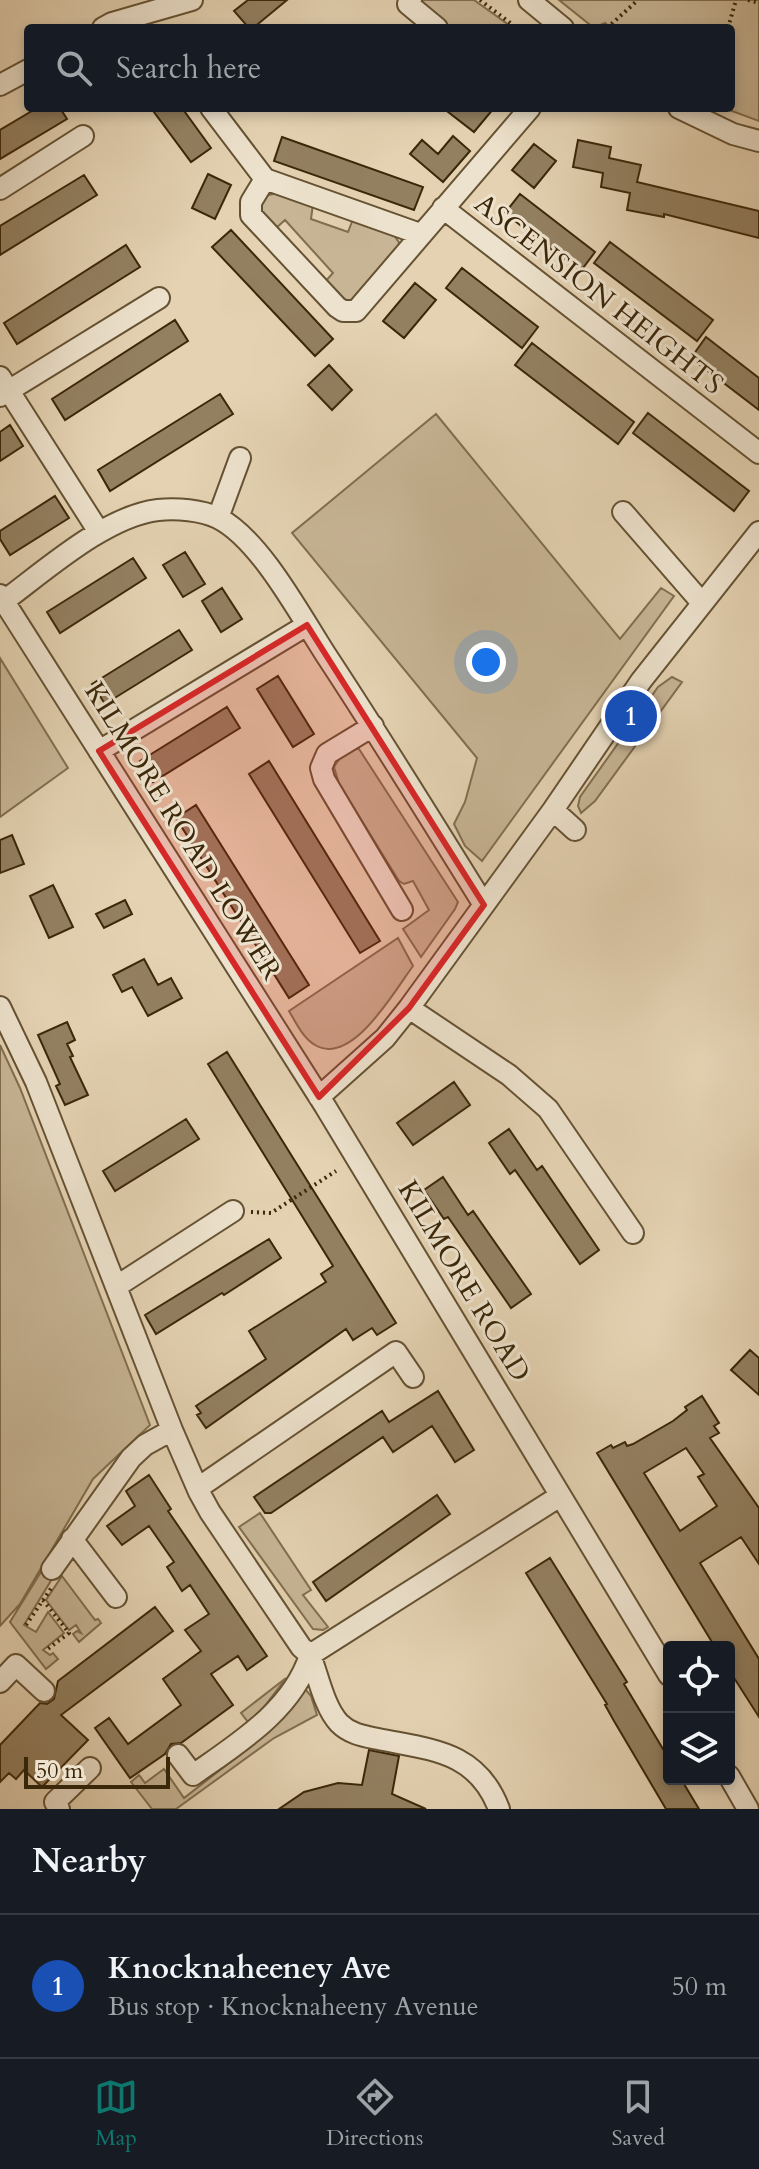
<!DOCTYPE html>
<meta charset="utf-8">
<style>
:root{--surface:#171b24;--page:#20242c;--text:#f1f3f6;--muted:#9ea1a6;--line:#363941;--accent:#0f766e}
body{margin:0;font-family:Cardo,serif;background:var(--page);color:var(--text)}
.controls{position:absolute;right:24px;bottom:24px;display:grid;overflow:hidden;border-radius:8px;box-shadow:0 4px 12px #0003}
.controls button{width:72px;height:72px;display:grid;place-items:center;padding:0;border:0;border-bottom:2px solid var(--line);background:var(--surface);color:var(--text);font:40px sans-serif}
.scale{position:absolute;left:24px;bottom:20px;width:146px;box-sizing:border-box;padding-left:8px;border:4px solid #3b2709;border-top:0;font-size:22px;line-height:28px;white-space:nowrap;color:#3b2709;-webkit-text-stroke:6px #ede2cd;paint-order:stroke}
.you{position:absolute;left:486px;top:662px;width:28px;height:28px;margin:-20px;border:6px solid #fff;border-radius:50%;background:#1a73e8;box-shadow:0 0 0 12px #1a73e833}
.badge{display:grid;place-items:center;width:52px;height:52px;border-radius:50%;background:var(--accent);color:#fff;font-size:26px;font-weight:700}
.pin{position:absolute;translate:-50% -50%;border:4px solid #fff;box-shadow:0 2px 8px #0006}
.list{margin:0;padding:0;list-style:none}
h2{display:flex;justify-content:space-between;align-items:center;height:104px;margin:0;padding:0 32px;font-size:34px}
h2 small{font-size:26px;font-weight:400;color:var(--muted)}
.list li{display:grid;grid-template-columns:52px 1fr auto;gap:24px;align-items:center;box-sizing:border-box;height:144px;padding:0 32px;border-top:2px solid var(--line)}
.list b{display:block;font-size:30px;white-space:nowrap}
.list p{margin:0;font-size:26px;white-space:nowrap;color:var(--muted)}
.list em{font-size:26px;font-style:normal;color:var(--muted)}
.icon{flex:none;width:44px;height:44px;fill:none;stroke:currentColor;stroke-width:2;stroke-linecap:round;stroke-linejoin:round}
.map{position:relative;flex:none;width:759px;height:1809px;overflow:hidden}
.search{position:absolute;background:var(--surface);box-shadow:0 4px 12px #0003;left:24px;right:24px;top:24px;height:88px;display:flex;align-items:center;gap:20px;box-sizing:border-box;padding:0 28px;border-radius:8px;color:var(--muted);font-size:30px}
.sheet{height:248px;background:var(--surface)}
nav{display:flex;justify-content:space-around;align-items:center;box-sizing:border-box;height:112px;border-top:2px solid var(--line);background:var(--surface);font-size:22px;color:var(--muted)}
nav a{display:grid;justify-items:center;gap:4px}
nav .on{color:var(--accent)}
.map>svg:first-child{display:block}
</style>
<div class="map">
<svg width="759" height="1809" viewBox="0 0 759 1809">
<rect width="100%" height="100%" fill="#e4d2b2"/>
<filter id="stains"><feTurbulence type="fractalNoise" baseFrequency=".0025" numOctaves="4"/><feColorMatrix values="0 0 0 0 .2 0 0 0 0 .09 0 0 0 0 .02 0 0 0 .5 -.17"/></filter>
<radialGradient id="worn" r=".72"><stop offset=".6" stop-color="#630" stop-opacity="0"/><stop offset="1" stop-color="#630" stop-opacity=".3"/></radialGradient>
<path fill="#c7b595" stroke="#816e4f" stroke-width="2" d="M422 0H474L513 28H464L459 25 456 28H445L418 5Z
M559 0H759V121L724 108H731V28H611L605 23 594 28Z
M277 193 313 204 311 219 348 232 353 219 394 235 400 244 348 304 323 284 333 273 285 220 274 230 259 212 265 196Z
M436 414 620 639 661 588 674 596 482 861 465 846 454 824 465 802 477 758 292 533Z
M0 658 68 768 0 817Z
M672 677 682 682 595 801 581 813 578 806 580 797 658 687Z
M350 749H359L458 902 455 909 421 957 403 929 429 910 413 881 404 884 399 881 339 784 334 767 343 753Z
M398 938 413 966C395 990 352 1067 315 1045 303 1038 296 1023 289 1011Z
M0 1045 20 1088 150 1425 93 1479 20 1604 0 1626Z
M260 1513 311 1590 303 1595 328 1627 323 1630 313 1629 239 1527Z
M44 1567 55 1574 24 1625 36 1632 48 1612 64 1633 43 1650 50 1655 53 1653 58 1659 46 1669 10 1622Z
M62 1576 95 1620 98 1619 101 1623 79 1642 73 1634 77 1631 81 1633 76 1625 69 1630 46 1600Z
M286 1678 255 1719 248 1722 241 1713Z
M306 1690 311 1696 317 1715 274 1738 176 1809H152L131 1782 139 1775 145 1783 164 1769 184 1798 269 1732 301 1691Z"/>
<path fill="#938061" stroke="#3b2709" stroke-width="2" fill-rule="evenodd" d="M248 0H287L253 28H249L234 11Z
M37 108H60L67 119 0 159V130Z
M151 108H182L211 148 191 162Z
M443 108H494L474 132Z
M453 136 470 151 443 182 410 154 422 140 438 154Z
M282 137 423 187 414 210 274 161Z
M578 140 611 147 609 158 641 165 637 182 759 211V238L664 214V217L627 210 630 193 601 187 603 173 573 167Z
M534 144 556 161 534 188 512 170Z
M208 174 231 185 215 219 192 208Z
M84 175 97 195 0 255V226Z
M520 194 595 252 580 272 505 213Z
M231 230 333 339 315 356 212 247Z
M610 242 713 320 697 341 594 263Z
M126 245 140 267 17 344 4 323Z
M462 268 538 327 522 348 446 288Z
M415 283 436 300 404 338 383 321Z
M175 320 188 341 65 420 52 399Z
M706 337 759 378V410L691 358Z
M532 343 634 422 618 444 515 365Z
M329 365 352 390 332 410 308 385Z
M220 394 233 414 110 491 98 470Z
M648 413 749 491 734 511 633 433Z
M10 425 23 446 0 461V432Z
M55 496 69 518 10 555 0 539V531Z
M185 552 205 584 183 597 163 565Z
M133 558 146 578 60 633 47 612Z
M222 588 242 619 221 632 202 601Z
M179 630 192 650 105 704 92 684Z
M278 676 314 734 293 747 257 689Z
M227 707 240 728 153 782 140 761Z
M269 761 380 941 360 953 249 774Z
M196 805 309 985 289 998 176 818Z
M12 835 24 864 0 873V840Z
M53 885 73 927 49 938 30 896Z
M125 900 132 914 104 928 96 914Z
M144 959 158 985 171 978 182 998 148 1016 132 987 122 992 113 975Z
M67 1022 75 1040 67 1044 73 1056 70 1057 88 1095 65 1105 56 1086 60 1084 38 1035Z
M227 1052 396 1323 377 1335 372 1328 353 1340 346 1329 206 1428 197 1415 201 1413 196 1406 266 1359 249 1331 326 1282 321 1274 333 1266 208 1064Z
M454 1082 470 1105 413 1145 397 1123Z
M186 1119 199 1139 115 1191 103 1171Z
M509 1129 537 1170 542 1166 599 1250 580 1264 515 1170 510 1174 489 1143Z
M443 1177 468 1215 473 1211 531 1294 511 1308 448 1217 444 1219 424 1190Z
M269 1239 281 1258 224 1295 222 1293 156 1334 145 1315Z
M750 1350 759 1358V1395L731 1370Z
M438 1391 474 1450 455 1462 432 1426 393 1452 383 1437 271 1513H265L254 1497 382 1411 389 1422Z
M702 1396 719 1423 714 1426 719 1433 710 1438 759 1508V1564L741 1537 700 1563 759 1659V1717L729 1670V1647H715L597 1453 611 1445 613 1448 625 1442 627 1446 633 1444 673 1421 687 1410 685 1407ZM686 1448 704 1474 698 1477 717 1506 680 1531 644 1473Z
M149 1475 171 1509 168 1511 267 1656 247 1670 238 1656 211 1674 233 1705 181 1743 171 1744 165 1754 130 1778 95 1728 109 1718 128 1744 181 1705 163 1679 201 1651 185 1630 209 1614 190 1585 182 1591 167 1567 174 1562 149 1526 122 1545 107 1526 135 1506 126 1491Z
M437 1495 450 1514 326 1601 313 1582Z
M550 1558 627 1682 624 1684 669 1759V1779H681L699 1809H666L614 1721 605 1705 607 1704 526 1573Z
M155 1607 173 1631 61 1715 88 1740 42 1787 24 1770 16 1779 9 1773 0 1782V1745L40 1703 47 1704 54 1699 58 1681Z
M369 1750 399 1756 392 1794 426 1809H279L304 1792 338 1783 362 1785Z"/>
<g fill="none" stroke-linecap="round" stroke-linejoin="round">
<g stroke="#655233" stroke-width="24">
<path id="minor" d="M411 0 408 4 437 28
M529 0 563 28
M103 28 112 23 192 0
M0 85 28 70
M211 108 265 179 420 234
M679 108 733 134 759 141
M265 179 251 202V215L337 307 343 311H356L530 108
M0 189 83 136
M443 208 759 453
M0 377 99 532
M0 396 159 298
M623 512 702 603
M218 518 240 458
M0 595 325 1106 669 1675
M4 601C46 570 106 516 158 510 176 508 202 510 218 518 260 539 300 615 326 655 380 737 432 821 484 905
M373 726 327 754 321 768 324 779 402 910
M99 751 307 625
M553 810 575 830
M0 1007 36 1082 172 1430 199 1492 210 1512 301 1647 310 1655 560 1496
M409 1008 509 1075 548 1109 633 1233
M319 1097 385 1038 409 1008 553 810 641 681 759 532
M117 1286 233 1211
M198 1488 396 1352 413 1377
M72 1539 116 1597
M52 1569 131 1458 145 1445 172 1430
M310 1655C318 1675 324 1707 339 1723 350 1734 363 1736 378 1739 432 1750 477 1751 499 1809
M0 1682 16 1665 44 1691
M178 1755 193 1775C237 1744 293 1710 310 1655
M729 1776 748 1809
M59 1809 55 1802 90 1768"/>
</g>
<path stroke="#3b2709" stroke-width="4" stroke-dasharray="2 4" stroke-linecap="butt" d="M480 0 517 28
M748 0 759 3
M607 28 638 0
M728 28 736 0
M251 1212 271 1213 336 1171
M43 1600 69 1633 45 1651
M26 1625 52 1587"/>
<use href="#minor" stroke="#ede2cd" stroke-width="20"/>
</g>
<path fill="#d62828" fill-opacity="0.2" stroke="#d62828" stroke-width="6" stroke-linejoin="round" d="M307 625 484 905 409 1008 319 1097 99 751Z"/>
<g text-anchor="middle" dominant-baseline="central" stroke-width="6" stroke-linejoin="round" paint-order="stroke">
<g font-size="28" fill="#3b2709" stroke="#ede2cd">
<text transform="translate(599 294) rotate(38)">ASCENSION HEIGHTS</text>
<text transform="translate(183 831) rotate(58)">KILMORE ROAD LOWER</text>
<text transform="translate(464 1281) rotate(59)">KILMORE ROAD</text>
</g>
</g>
<rect width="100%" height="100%" filter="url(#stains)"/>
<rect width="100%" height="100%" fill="url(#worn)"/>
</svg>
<div class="controls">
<button><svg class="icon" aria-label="locate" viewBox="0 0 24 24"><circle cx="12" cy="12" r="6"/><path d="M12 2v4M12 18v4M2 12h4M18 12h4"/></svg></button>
<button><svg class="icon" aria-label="layers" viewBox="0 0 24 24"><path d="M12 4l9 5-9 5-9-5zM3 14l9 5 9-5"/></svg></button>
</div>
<div class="scale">50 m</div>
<div class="you"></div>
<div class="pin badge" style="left:631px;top:716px;background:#1a4fb4">1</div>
<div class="search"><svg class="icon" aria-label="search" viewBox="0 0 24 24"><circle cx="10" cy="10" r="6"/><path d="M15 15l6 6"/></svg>Search here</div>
</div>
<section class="sheet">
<h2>Nearby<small></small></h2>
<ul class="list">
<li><span class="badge" style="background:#1a4fb4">1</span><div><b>Knocknaheeney Ave</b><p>Bus stop · Knocknaheeny Avenue</p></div><em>50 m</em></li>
</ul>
</section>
<nav>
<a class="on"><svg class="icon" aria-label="map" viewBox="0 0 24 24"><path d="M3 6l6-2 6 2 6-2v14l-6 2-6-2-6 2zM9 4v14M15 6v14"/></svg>Map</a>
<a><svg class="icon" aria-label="directions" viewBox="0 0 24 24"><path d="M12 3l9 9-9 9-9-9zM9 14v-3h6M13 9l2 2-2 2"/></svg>Directions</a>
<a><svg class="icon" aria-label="saved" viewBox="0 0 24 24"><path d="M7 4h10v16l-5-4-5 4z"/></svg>Saved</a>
</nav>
